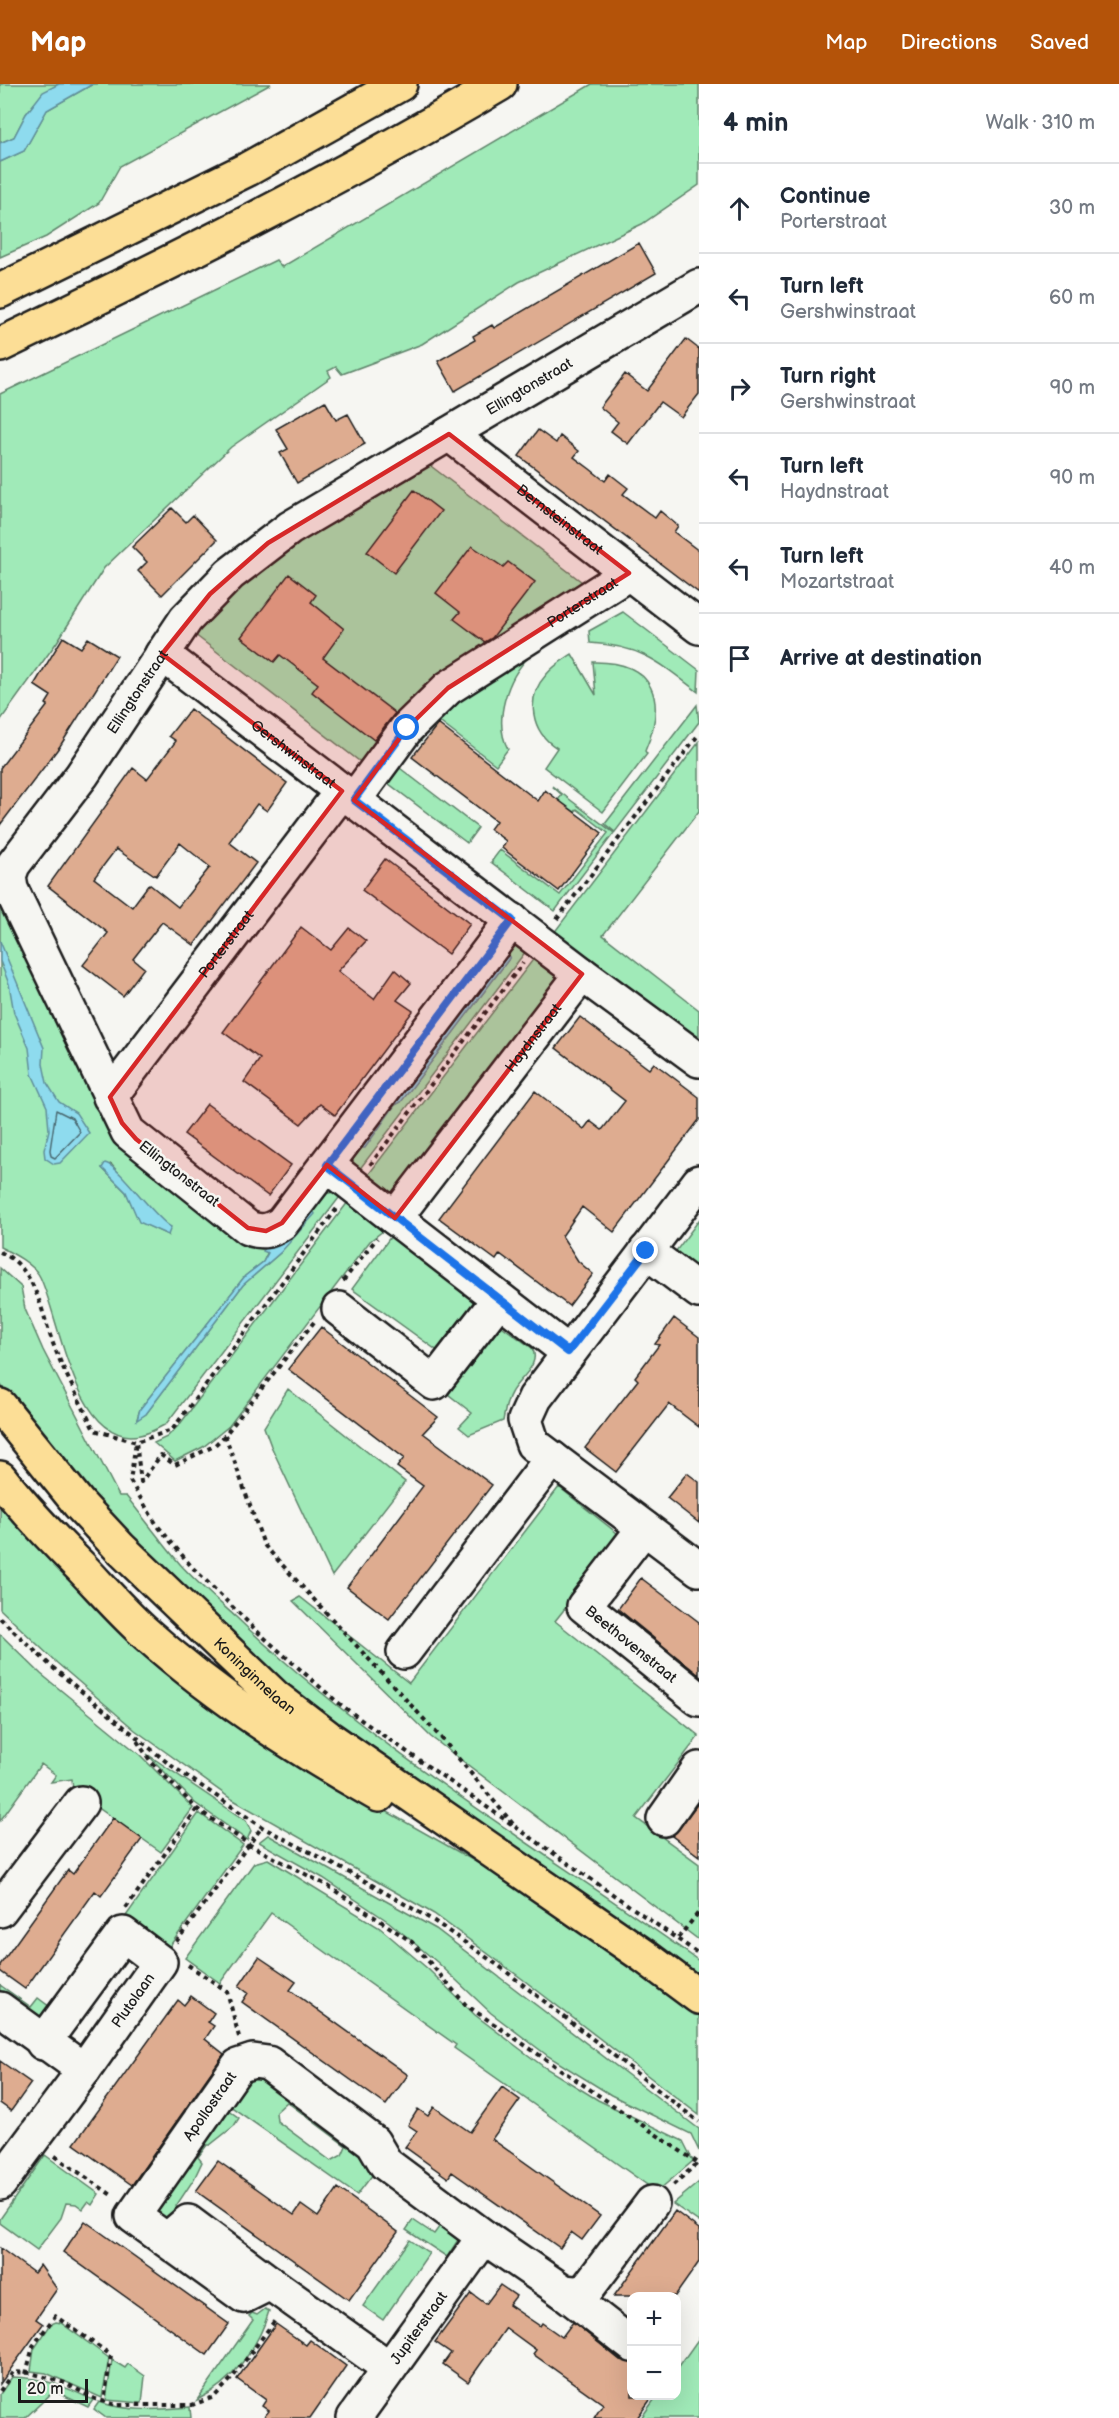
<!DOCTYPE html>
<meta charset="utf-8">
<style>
:root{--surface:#fff;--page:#f2f2f3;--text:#1f2937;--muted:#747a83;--line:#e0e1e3;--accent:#b45309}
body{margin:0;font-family:"Balsamiq Sans",sans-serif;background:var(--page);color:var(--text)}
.controls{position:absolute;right:18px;bottom:18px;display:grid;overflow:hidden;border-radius:12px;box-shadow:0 6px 24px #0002}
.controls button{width:54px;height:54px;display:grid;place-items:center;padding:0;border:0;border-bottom:2px solid var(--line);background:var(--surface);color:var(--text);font:30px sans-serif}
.scale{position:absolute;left:18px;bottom:15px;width:70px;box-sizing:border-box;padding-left:6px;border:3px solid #1c1c1c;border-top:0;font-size:16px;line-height:21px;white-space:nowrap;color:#1c1c1c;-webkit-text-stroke:4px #f6f6f2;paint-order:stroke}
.stop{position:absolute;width:18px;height:18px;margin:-14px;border:4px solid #1a73e8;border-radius:50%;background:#fff}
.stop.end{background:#1a73e8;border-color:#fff;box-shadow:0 2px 6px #0008}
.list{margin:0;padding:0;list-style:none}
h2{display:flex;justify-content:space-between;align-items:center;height:78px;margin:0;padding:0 24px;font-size:26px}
h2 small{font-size:20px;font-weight:400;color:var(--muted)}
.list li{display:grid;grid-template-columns:39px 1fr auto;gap:18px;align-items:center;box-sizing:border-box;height:90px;padding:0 24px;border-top:2px solid var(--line)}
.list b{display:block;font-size:22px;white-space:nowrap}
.list p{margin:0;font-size:20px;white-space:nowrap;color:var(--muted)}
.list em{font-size:20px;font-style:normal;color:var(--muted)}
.icon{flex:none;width:33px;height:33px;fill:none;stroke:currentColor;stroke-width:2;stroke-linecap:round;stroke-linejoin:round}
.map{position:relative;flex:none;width:699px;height:2334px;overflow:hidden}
header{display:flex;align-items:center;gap:36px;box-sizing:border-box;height:84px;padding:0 30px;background:var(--accent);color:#fff}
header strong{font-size:28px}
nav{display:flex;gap:33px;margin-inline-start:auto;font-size:21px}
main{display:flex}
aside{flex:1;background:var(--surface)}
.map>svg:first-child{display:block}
</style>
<header>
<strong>Map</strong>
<nav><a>Map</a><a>Directions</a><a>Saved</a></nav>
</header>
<main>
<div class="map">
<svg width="699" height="2334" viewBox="0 0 699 2334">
<rect width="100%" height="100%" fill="#f6f6f2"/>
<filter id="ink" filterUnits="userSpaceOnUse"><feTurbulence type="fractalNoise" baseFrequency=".0167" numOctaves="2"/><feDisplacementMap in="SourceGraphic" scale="12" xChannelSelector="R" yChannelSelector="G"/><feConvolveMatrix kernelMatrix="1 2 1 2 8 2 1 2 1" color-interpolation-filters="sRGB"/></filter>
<g filter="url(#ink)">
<path fill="#a0eab8" stroke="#5e836a" stroke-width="1.5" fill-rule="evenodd" d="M0 0H59L43 9 26 30 14 53 0 59Z
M93 0H271L120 82 99 119 46 153 0 173V78L24 67 47 26Z
M592 0H699V101L642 140 519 198 422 260 342 290 336 283 328 287 331 293 231 363 104 484 57 558 0 637V310L276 176 282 183Z
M423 376 586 501 367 683 190 547 233 500Z
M623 528 699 586 698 608C659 578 642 562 590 559L589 547Z
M557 544 562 552C551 558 539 563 530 572 507 593 493 637 508 665L496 681 437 636 420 658 412 652 436 624Z
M572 570 596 611 593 578C655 577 667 616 645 667L647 670 603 728 544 683 557 664C531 648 525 614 546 591 553 582 563 576 572 570Z
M697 621 699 638 615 748 605 740Z
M699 658V727L603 851 699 926V967L550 854Z
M392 678 478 744 467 759 380 693Z
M552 702 614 749 555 827 491 778 500 766 560 811 608 749 577 725 575 728 558 716 562 711Z
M0 791 117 1049 239 1153 322 1110 336 1108 339 1114 166 1340C155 1346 144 1352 131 1352 74 1351 59 1232 40 1193 34 1180 12 1169 0 1163ZM111 1080C131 1104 153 1123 168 1151L140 1138 126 1108 102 1084ZM282 1160 281 1168 243 1201 146 1330 137 1335 140 1325 245 1192 263 1178 269 1165Z
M514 857 526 867 359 1086 353 1085V1063ZM507 872 508 876 401 1018 395 1021 361 1063Z
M535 873 557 891 556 902 397 1108 389 1110 365 1095Z
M348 1118 388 1143 370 1157 229 1342 203 1363 175 1377 154 1359 167 1353 180 1340Z
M699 1136V1192L673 1171Z
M391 1152 485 1222 446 1273 352 1205Z
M0 1184 21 1203 25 1225 43 1266 119 1412H126C144 1434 161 1458 180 1480 197 1499 217 1516 236 1533 375 1667 542 1765 699 1877V1897L327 1637 170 1498 79 1399 0 1300Z
M492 1235 532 1264C542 1281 518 1295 511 1309 506 1317 505 1327 503 1337L469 1351 459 1343 472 1329 439 1303Z
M288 1305 405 1398 332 1492 271 1362 264 1343Z
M559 1403 622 1453 555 1537 699 1652 636 1734 699 1780V1856L431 1653 293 1517 300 1513 409 1599Z
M0 1416 345 1704 485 1783 629 1878 699 1930V2031L521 1894 434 1830 230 1714 135 1646 57 1579 0 1525Z
M0 1550 41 1590 140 1671 193 1724 161 1768 73 1706 72 1695 51 1698 56 1691 41 1680 0 1737Z
M147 1670 246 1737 251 1747 247 1756 195 1719Z
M199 1729 243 1761 169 1863 126 1832Z
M268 1751 436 1845 699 2045V2067L691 2050 611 2011 548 1972 491 1929 437 1878 389 1838 323 1794 259 1758Z
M268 1775 380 1844 428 1885 475 1931 544 1983 598 2016 683 2057 693 2077 660 2105 655 2103 653 2105 454 1964 456 1961 271 1829 220 1899 185 1874 254 1779Z
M0 1901 31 1923 38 1914 50 1923 36 1943 0 1917Z
M251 1987 361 2060 377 2085 357 2111 226 2019ZM287 2018 346 2062 342 2071 331 2077 277 2037 276 2028Z
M223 2022 239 2034 234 2042 210 2061H207L198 2073 202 2078 194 2095 176 2122 180 2125 162 2144 151 2122Z
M45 2071 99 2110 92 2121 88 2118 83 2125 76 2120 66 2119 61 2134 37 2166 0 2139V2135Z
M699 2098V2138L673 2120Z
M413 2136 434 2150 442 2139 454 2149 458 2156 447 2173 406 2146Z
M410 2156 429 2169 383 2236 363 2222Z
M265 2225 269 2227C258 2264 232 2299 197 2316L253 2236 249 2232 252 2229 257 2231Z
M56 2238 61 2239 109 2274 102 2314 46 2289 31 2287 34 2265 51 2240Z
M699 2254V2334H641L657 2312H676L677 2285Z
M112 2276 125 2284 128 2280 145 2292 142 2319 106 2316Z
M12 2293C43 2293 66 2303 93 2316L88 2323 54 2307 25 2334H0V2310Z
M99 2318C128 2328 159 2326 190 2323L191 2334H106L94 2325Z"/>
<path fill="#8edbee" stroke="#608f9a" stroke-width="1.5" d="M59 0H93L47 26 24 67 0 78V59L14 53 26 30 43 8Z
M0 857 44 964 43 980 47 999 59 1018 76 1029 89 1049 60 1079 54 1080 45 1074 44 1066 49 1046 47 1023 32 990 29 964 14 929 9 900 0 877Z
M507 872 510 873 508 876 401 1018 395 1021 365 1064H360Z
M105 1079C119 1081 154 1134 171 1143L168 1151 139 1138 126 1108 102 1084Z
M313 1126 315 1130 281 1168 243 1201 146 1330 137 1336 140 1325 245 1192 263 1178 268 1169 263 1167 264 1164C283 1169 302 1139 313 1126Z"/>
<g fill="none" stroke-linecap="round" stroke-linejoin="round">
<path stroke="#4a6870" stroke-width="1.5" d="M56 1026 72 1034 80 1048 55 1074 51 1072 50 1066Z"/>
</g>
<path fill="#deac90" stroke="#1c1c1c" stroke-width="1.5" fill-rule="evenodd" d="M639 159 656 189 455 307 438 277 475 256 473 252 492 241 494 244Z
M686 255 699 265V310L681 333 660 318 628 360 611 347 618 338 600 323 625 290 647 307Z
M325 317 336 336 348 330 365 360 297 399 280 369 288 365 276 345Z
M538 346 556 359 560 352 579 367 574 373 590 385 605 397 610 390 628 404 623 410 655 434 660 427 678 442 674 448 699 467V509L519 372Z
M414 406 441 427 394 489 367 468Z
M172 424 186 438 193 431 217 456 162 511 138 487 147 478 132 463Z
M472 462 503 483 508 478 535 498 492 554 485 558 454 535 460 528 436 509Z
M289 490 316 511 311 518 344 545 323 574 395 629 374 656 312 608 318 600 280 571 274 578 241 553Z
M63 553 81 564 88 554 117 572 60 662 0 741V684L48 621 46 620 51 612 34 601Z
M190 625 287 699 267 727 257 720 229 758 256 779 194 861 162 838 133 875 144 884 123 912 83 881 108 849 48 802 133 684 147 695 176 657 169 652ZM180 759 210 783 178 823 149 800 132 823 94 794 116 765 156 792Z
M438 640 538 717 545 706 602 749 559 807 502 764 506 757 490 745 496 737 412 673Z
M385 775 470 840 448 870 362 806Z
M301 843 331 866 349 844 357 850 366 857 338 887 374 915 395 885 411 899 397 916 413 927 335 1031 320 1020 301 1040 244 998 260 975 223 948Z
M580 933 649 985 654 979 699 1013V1036L614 1148 582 1123 562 1152 578 1177 593 1190 569 1222 500 1170 496 1176 439 1134 535 1007 584 1045 590 1037 602 1046 625 1017 556 964Z
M207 1020 291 1081 268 1112 184 1050Z
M674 1234 699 1253V1343L669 1320 616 1388 585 1364 638 1296 635 1293 659 1261 655 1260Z
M321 1243 438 1333 423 1349 492 1401 389 1535 347 1503 423 1402 397 1383 404 1374 288 1285Z
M687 1389 699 1398V1439L667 1414Z
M641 1494 699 1538V1591L618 1525Z
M699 1718V1772L672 1752Z
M113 1734 142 1755 101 1812 95 1807 25 1905 0 1887V1881L68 1786 73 1790Z
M259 1873 296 1898 290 1906 408 1991 386 2021 242 1918 248 1909 239 1902Z
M191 1912 214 1929 208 1938 214 1942 205 1955 224 1970 132 2101 74 2060 178 1916 184 1921Z
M0 1977 31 1999 11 2027 0 2019Z
M502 2003 520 2016 492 2055 600 2132 582 2156 571 2148 560 2164 452 2088 448 2094 405 2063 417 2047 408 2041 418 2025 428 2032 434 2023 470 2048Z
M218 2077 294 2131 301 2121 318 2133 338 2104 398 2148 349 2216 196 2107Z
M675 2127 699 2145V2178L675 2212H614Z
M85 2137 229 2240 207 2271 63 2168Z
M0 2164 34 2189 40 2181 57 2205 36 2235 43 2240 0 2300Z
M500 2201 516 2212 509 2221 540 2242 542 2239 562 2253 573 2238 620 2276 632 2279V2312H653L637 2334H594L603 2320 533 2270 536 2266 506 2244 468 2298 443 2280 451 2269 435 2258 471 2209 486 2220Z
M276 2240 306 2261 310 2256 346 2282 310 2334H263L269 2327 262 2322 266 2316 237 2295Z"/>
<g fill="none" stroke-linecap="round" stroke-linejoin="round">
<g stroke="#1c1c1c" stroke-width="38">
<g id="minor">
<path id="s1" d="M449 350 699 543"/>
<path id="s2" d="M162 570 582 890"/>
<path id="s3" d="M354 716 407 644 448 604 629 489"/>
<path id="s4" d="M512 836 282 1139C270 1147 262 1149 248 1144L128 1048 11 805 9 792 13 781 82 691 186 535 230 490 290 444 699 202"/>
<path id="s5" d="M110 1013 342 707"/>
<path d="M327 1081 395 1134"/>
<path d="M699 1098 535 1314 525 1336 533 1360 699 1485"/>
<path d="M646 1167 699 1207"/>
<path d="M339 1225 434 1299 499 1215"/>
<path id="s6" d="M568 1268 395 1134 582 890 699 976"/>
<path id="s7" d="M644 1444 584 1522 699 1615"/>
<path d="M404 1568 552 1374"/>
<path d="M664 1735 699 1685"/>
<path d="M0 1826 81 1719"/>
<path d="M0 1925 84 1986"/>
<path id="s8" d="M0 2099 84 1986 160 1878 123 1850 43 1959"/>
<path d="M167 2156 188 2138 270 2199"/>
<path d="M564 2208 632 2261"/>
<path id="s9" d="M389 2284 270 2199 244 2212 133 2132 238 1982 253 1977 268 1979 373 2058 386 2080 484 2153"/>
<path id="s10" d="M354 2334 484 2153 564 2208 583 2210 652 2119"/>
</g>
</g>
<g stroke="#1c1c1c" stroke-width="38">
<g id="major">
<path id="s11" d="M0 1322 79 1420 120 1464 274 1612 330 1655 644 1872 699 1913"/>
<path d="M0 1394C24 1425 52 1454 80 1482 101 1504 121 1527 143 1547 215 1612 295 1664 379 1711"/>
</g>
</g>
<g stroke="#1c1c1c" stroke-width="38">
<path id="highway" d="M0 207 248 85 400 0
M0 261C169 180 338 96 500 0"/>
</g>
<path stroke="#1c1c1c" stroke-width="4" stroke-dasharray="4.5 4.5" stroke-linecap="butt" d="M557 835 699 650
M370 1081 523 879
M0 1168C37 1184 41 1229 54 1262 65 1291 81 1318 94 1346L136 1358 130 1397 157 1441 192 1483 260 1550 336 1617 364 1638 699 1870
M343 1197 377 1154
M314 1238 225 1351 214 1362 175 1381 161 1371 141 1398 136 1358 172 1346 338 1123
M225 1351 264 1461 444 1657 513 1740
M0 1534 52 1583 169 1680 262 1743 365 1797 434 1837 499 1882 699 2038
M137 1657 151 1678 197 1725 250 1761 328 1802 412 1858 466 1921 698 2079
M126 1824 197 1725
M678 1854 699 1828
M176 1858 262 1743
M188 1881 227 1907 239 1953
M55 2072 113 2112
M673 2101 699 2078
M26 2290 33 2262 55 2232 111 2271 104 2318
M0 2307 13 2288 31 2289 65 2299 95 2315 117 2321H192L214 2313 233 2293 276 2235"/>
<use href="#minor" stroke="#f6f6f2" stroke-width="33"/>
<use href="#major" stroke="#fcde96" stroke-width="33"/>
<use href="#highway" stroke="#fcde96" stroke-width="33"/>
</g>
</g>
<g fill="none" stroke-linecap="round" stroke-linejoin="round" filter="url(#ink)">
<path stroke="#1a73e8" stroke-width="8" d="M407 644 354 716 512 836 327 1081 568 1268 646 1167"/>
</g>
<path fill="#d62828" fill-opacity="0.2" stroke="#d62828" stroke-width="4.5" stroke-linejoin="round" d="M449 350 629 489 448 604 407 644 354 716 582 890 395 1134 327 1081 282 1139 266 1147 248 1144 136 1055 122 1039 110 1013 342 707 162 570 210 510 268 459Z"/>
<g text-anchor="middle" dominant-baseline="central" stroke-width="5" stroke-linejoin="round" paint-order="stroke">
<g font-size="15" fill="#1c1c1c" stroke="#f6f6f2">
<text stroke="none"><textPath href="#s4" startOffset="1582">Ellingtonstraat</textPath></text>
<text stroke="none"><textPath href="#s1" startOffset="140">Bernsteinstraat</textPath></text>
<text stroke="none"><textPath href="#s3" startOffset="306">Porterstraat</textPath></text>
<text stroke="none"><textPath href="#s4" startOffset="1078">Ellingtonstraat</textPath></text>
<text stroke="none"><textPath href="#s2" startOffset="165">Gershwinstraat</textPath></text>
<text stroke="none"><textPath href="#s5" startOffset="192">Porterstraat</textPath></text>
<text stroke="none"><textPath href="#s6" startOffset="446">Haydnstraat</textPath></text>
<text transform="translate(179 1090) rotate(38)">Ellingtonstraat</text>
<text stroke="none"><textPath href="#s7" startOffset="159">Beethovenstraat</textPath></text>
<text stroke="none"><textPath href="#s11" startOffset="372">Koninginnelaan</textPath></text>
<text stroke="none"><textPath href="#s8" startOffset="226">Plutolaan</textPath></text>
<text stroke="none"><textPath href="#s9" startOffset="446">Apollostraat</textPath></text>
<text stroke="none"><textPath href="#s10" startOffset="111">Jupiterstraat</textPath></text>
</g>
</g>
</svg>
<div class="controls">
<button>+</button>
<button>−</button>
</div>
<div class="scale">20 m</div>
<div class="stop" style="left:407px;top:644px"></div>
<div class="stop end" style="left:646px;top:1167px"></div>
</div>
<aside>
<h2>4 min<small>Walk · 310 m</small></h2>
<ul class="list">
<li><svg class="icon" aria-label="ahead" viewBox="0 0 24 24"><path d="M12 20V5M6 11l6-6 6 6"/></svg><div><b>Continue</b><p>Porterstraat</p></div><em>30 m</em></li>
<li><svg class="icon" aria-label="left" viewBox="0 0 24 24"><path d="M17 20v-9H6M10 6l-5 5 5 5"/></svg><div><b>Turn left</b><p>Gershwinstraat</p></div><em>60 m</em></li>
<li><svg class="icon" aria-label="right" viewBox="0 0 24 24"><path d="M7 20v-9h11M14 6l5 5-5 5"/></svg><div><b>Turn right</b><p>Gershwinstraat</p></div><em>90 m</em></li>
<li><svg class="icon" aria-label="left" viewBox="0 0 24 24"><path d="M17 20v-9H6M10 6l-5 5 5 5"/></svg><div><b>Turn left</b><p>Haydnstraat</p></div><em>90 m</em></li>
<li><svg class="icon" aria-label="left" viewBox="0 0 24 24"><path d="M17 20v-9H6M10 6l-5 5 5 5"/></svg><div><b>Turn left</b><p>Mozartstraat</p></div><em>40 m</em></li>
<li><svg class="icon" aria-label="arrive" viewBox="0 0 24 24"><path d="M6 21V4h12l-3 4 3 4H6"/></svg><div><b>Arrive at destination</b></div></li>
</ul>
</aside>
</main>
